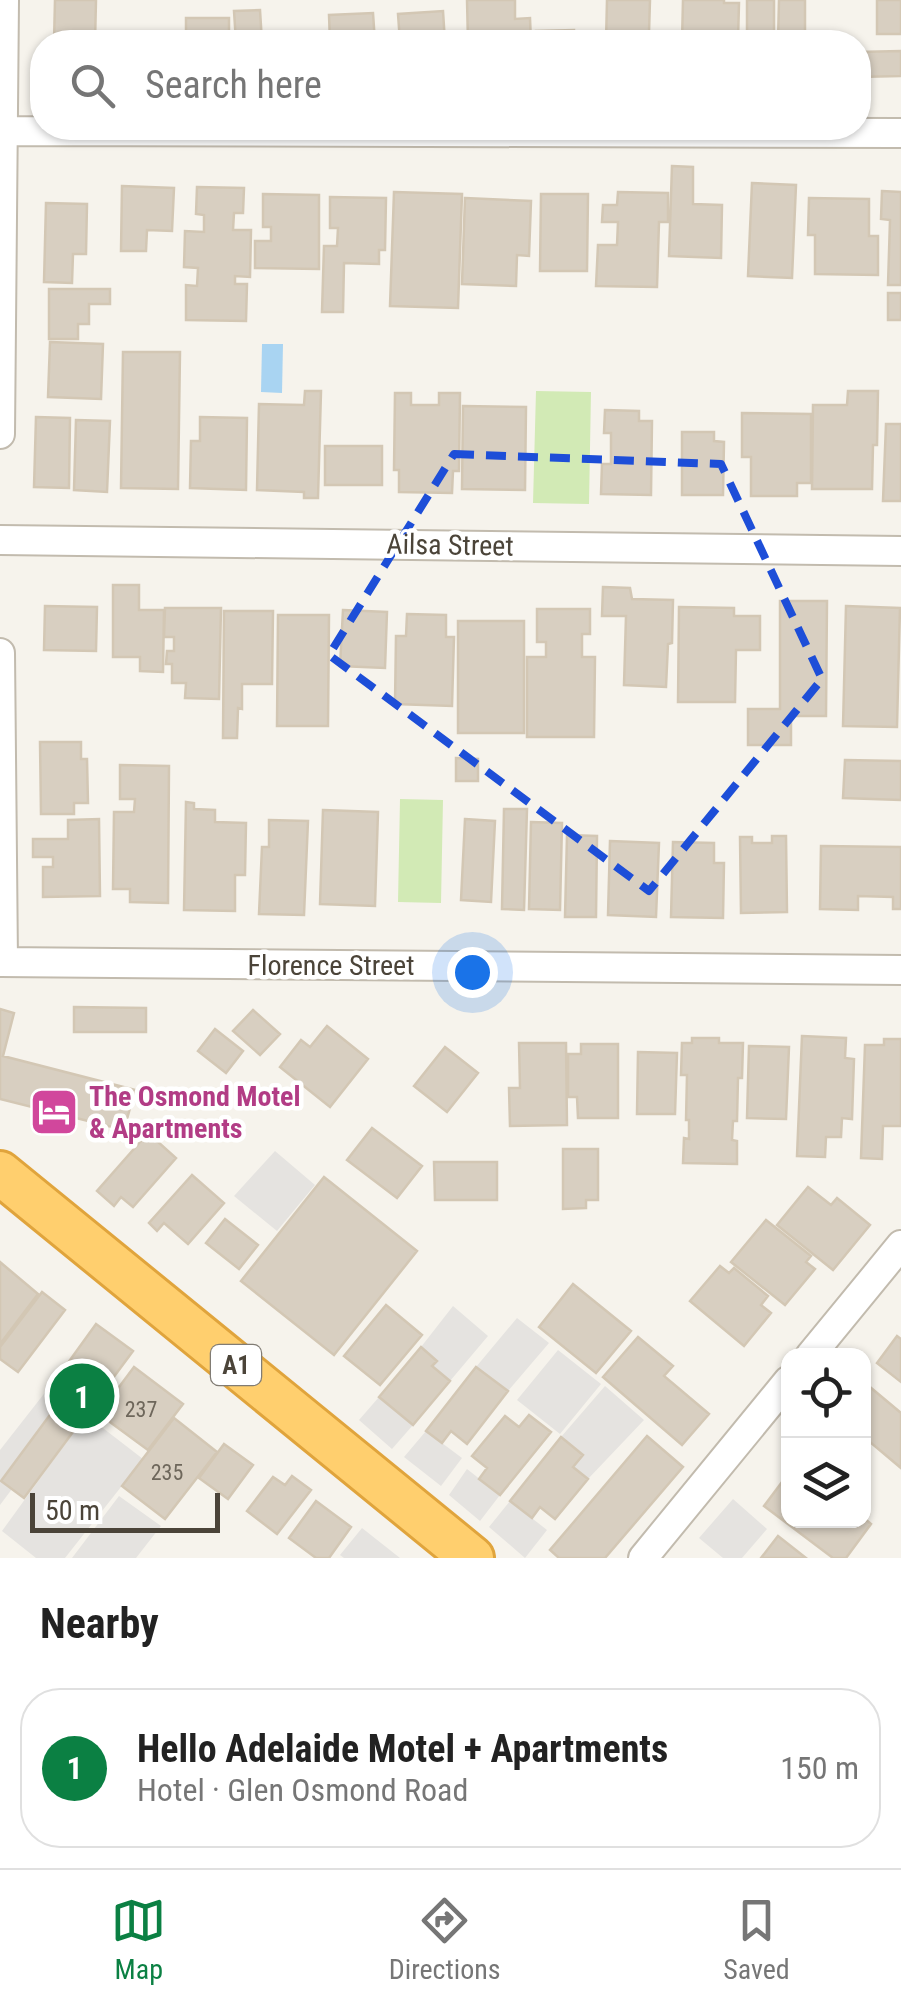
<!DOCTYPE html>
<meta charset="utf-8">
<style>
:root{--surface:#fff;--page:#f6f6f6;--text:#222;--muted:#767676;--line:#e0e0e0;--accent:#0b8043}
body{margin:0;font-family:"Roboto Condensed",sans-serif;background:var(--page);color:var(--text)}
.controls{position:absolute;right:30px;bottom:30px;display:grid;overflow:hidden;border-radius:20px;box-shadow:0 2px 8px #0004}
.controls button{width:90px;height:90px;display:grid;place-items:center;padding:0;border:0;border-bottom:2px solid var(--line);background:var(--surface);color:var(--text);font:50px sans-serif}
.scale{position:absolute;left:30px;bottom:25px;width:190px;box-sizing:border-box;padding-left:10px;border:5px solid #4b4439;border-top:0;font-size:28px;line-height:35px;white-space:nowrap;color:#4b4439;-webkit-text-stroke:8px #fff;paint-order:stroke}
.you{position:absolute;left:472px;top:972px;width:35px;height:35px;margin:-25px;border:8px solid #fff;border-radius:50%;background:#1a73e8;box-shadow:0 0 0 15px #1a73e833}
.badge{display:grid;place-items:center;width:65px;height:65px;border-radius:50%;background:var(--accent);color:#fff;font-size:32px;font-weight:700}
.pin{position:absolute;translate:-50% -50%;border:5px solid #fff;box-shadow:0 2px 10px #0006}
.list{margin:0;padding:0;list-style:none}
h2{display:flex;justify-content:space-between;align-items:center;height:130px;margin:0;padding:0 40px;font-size:42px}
h2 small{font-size:32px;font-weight:400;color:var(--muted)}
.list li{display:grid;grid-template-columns:65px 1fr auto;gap:30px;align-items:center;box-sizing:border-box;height:160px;margin:0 20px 20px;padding:0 20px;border:2px solid var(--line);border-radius:40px}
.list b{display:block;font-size:38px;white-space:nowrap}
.list p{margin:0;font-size:32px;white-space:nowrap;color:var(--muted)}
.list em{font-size:32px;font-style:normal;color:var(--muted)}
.icon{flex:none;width:55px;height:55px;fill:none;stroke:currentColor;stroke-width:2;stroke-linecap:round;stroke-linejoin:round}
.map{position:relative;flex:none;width:901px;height:1558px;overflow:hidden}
.search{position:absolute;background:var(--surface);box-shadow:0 2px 8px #0004;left:30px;right:30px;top:30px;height:110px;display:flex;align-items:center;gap:25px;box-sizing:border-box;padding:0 35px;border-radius:40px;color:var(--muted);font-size:38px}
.sheet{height:310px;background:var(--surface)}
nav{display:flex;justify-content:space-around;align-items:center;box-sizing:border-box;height:140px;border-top:2px solid var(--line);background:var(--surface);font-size:28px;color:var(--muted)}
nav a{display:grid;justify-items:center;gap:5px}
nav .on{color:var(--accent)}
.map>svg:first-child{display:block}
</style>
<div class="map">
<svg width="901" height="1558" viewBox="0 0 901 1558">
<rect width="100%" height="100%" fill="#f6f3ec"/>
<path fill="#d2eab5" d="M536 391 591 392 589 504 533 503Z
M400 799 443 800 441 903 398 902Z"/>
<path fill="#e5e3e0" d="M275 1151 315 1185 277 1231 234 1196Z
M453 1306 488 1336 450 1381 432 1366 437 1360 421 1347Z
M517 1318 549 1343 508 1391 476 1367Z
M558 1350 601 1384 560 1434 517 1400Z
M65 1367 78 1377 2 1481 12 1489 0 1505V1450Z
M605 1386 644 1420 588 1479 573 1467 583 1454 561 1437Z
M379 1397 413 1425 392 1449 359 1420Z
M86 1415 143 1459 65 1558H36L2 1531Z
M426 1431 462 1458 441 1486 404 1457Z
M467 1469 500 1495 480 1521 449 1495Z
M119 1496 161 1526 136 1558H72Z
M733 1499 767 1529 742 1558H723L699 1538Z
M510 1501 547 1530 525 1558 489 1527Z
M362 1528 400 1558H344L340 1555Z"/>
<path fill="#a9d4f2" d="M262 344H283L282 393 261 392Z"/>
<path fill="#d8cfc1" stroke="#d3c7b4" stroke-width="2.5" d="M55 0H96L95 42H54Z
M467 0H515V19L530 18 531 42H468Z
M607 0H650L649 33H670V42H606Z
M683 0H724V3H739L738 41 682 42Z
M747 0H774V42H747Z
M779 0H805V42H778Z
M877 0H901V34H877Z
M260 10 262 42H236L234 11Z
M443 11 445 42H400L398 14Z
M373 13 375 42H330L329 15Z
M186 18H229V42H186Z
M574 30V42H537L536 31Z
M314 34V42H274V36Z
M901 51V76L858 77V52Z
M672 166 693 167V204L722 205 721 258 669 256Z
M752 183 796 185 792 278 748 276Z
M122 186 174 188 172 231 147 230 146 251H121Z
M197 187 244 188 243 213H234L233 230H251L250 277 235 276V284H247L246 321 186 320V285L197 286 198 268 184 267 185 231 204 232V215L196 214Z
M882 191 901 192V285H888L890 220 881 219Z
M394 192 462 194 458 308 390 306Z
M618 192 668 193V222H659L657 287 596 286 598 245H617L618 222H602L603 205H617Z
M263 194 319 195V269L255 268V241H271V227H263Z
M541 194H588L587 271H540Z
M330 197 386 198 385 250H379V264L344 263 343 312H322L324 246H337L338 228H330Z
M465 198 531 201 529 256 517 255 516 286 462 284Z
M809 198 869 199V236H878V275L815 274V235H808Z
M46 203 87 204 86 254H73L72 283 44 282Z
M49 289H110V304H89V324H78V339H49Z
M888 293H901V320H888Z
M50 342 103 344 101 399 48 397Z
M123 352H180L178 489 121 488Z
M305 391H321L318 498H304V492L257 490 259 404 304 405Z
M848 391H878L877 445H873L872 489H812L813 405H847Z
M395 393H411V405H439V393H460L459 471H453L452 493 399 492V470H394Z
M463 406 526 407 525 490 462 489Z
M605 410 639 411V421H652L651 495 601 494 602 464H611V433H604Z
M742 413 811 414V483H797V496H751V457H742Z
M36 417 70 418 69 488 34 487Z
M200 417 247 418 246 490 190 488 191 441H200Z
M76 420 110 421 107 492 74 490Z
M886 424H901V501H883Z
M682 432H714V441L724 442 723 495H682Z
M325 446H382V485H325Z
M113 585H139V610H164L163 672 140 671V657H113Z
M603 587 630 588 632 599 673 600 672 643 668 644 666 687 624 685 626 616H602Z
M780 601H827L826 716H791V745H748V709H780Z
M45 606 97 607 96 651 44 650Z
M846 606 900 608 897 727 843 726Z
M679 607 734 608V616H760V650H736L735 702H678Z
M165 608H221L219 699 185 698 186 683H172V664H166L167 651H174V637H164Z
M537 609H590V634H582V657H595L594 737H527V657H546V642H537Z
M343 610 387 612 385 668 340 666Z
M224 611H273L272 684H242V709L238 708 237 738H223Z
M407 614 446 615V637H454L452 706 395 704 396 636H406Z
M278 615H329L328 726H277Z
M458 621H524V733H458Z
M40 742H81V759H87L88 803H74V814H41Z
M456 758 478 759V781H456Z
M845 760 901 761V800L843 798Z
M120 765 169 766 168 903 130 902V889H113L114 812H134L135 799H120Z
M186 802 194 803V809L215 810V822L246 823 245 875H235V911L184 910Z
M504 809H527L524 910 502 909Z
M323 810 378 812 375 906 320 904Z
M99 819 100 896 43 897V867H53V857H33V839H68V820Z
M465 819 495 821 491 902 461 900Z
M269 820 308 821 304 915 259 914 262 847H269Z
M531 822 562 823 560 910 529 909Z
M567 835 597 836 596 917H565Z
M772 836H786L787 912 741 913 740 837H752V843H772Z
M610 841 659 843 656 917 608 915Z
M673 842 714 843V863H724L723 918 671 917Z
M821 846 901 847V909H893V897L858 896V910L820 909Z
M74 1007 146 1008V1032H74Z
M0 1009 14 1013 3 1056 135 1090 124 1130 0 1099Z
M253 1010 280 1034 260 1055 233 1031Z
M327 1026 368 1059 330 1107 280 1067 301 1040 310 1047Z
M215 1029 243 1051 226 1073 198 1051Z
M802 1036 846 1038 845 1058 854 1059 852 1119 842 1118 841 1137H826L825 1157 797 1156Z
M692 1038H719V1043H743L742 1078H738L737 1121H733L732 1140 737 1141V1164L683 1163 684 1138 689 1139V1120H686L687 1075H681L682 1043H692Z
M884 1039H901V1126H883L882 1159 861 1158 865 1045H884Z
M519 1043H566L567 1125 510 1126 509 1088H520Z
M581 1044H618V1118H578L577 1097H568V1054H581Z
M749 1046 789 1047 786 1119 747 1118Z
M445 1047 478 1073 447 1112 414 1086Z
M638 1052 677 1053 675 1114H637Z
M372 1128 422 1166 397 1198 347 1160Z
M148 1133 176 1158 133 1207 121 1197 114 1206 97 1191Z
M563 1149H598V1200H586V1208L563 1209Z
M434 1162H497V1200H435Z
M192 1175 224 1203 188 1244 164 1223 157 1231 149 1223Z
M324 1177 417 1251 334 1355 241 1281Z
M808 1187 831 1205 837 1198 870 1225 833 1270 777 1225Z
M225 1219 258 1245 239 1269 206 1243Z
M766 1220 811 1256 806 1262 815 1269 785 1305 731 1262Z
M0 1262 38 1294 0 1344Z
M720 1266 729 1273 734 1268 768 1296 761 1305 771 1313 744 1346 690 1301Z
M573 1284 631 1331 596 1373 539 1327Z
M42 1292 65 1310 18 1372 0 1359V1347Z
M386 1305 422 1335 380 1385 344 1356Z
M96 1324 133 1351 24 1498 1 1481 78 1377 65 1367Z
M897 1336 901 1339V1382L877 1363Z
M638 1337 673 1366 664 1376 709 1414 682 1445 603 1377Z
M421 1347 437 1361 432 1366 450 1381 413 1425 379 1397Z
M134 1367 183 1404 148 1450 99 1414Z
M476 1367 508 1391 467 1444 451 1431 442 1443 426 1431Z
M864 1382 901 1413V1468L864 1437Z
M529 1415 551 1432 500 1495 479 1479 487 1468 472 1456 505 1416 519 1427Z
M174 1418 217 1452 165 1519 122 1486Z
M647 1436 683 1467 605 1558H559L550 1550Z
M561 1437 583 1455 573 1467 588 1479 555 1519 540 1507 532 1518 510 1501Z
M224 1444 253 1465 228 1499 199 1478Z
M788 1474V1520H864V1518L871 1524 846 1558H833L764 1506Z
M292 1476 311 1490 277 1534 247 1511 273 1477 285 1485Z
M316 1501 351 1527 329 1558H316L289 1538Z
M778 1536 806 1558H761Z"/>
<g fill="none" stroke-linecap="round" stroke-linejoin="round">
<g stroke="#c2bbae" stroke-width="32">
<path id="minor" d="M3 131 901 133
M0 434 4 0
M0 540 901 551
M0 653 3 962
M0 962 901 970
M810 1356 901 1245
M643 1558 788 1381"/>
</g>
<g stroke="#e0a43c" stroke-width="48">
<path id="highway" d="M0 1173 472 1558"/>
</g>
<use href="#minor" stroke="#fff" stroke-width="28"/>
<use href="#highway" stroke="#ffcf6e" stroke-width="42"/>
</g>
<path fill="none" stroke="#1d4ed8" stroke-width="8" stroke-dasharray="20 12" stroke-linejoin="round" d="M454 454 721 464 822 679 649 891 329 655Z"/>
<defs>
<g id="hotel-square" transform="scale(2.5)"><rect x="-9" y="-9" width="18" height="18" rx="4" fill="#d1479c" stroke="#fff"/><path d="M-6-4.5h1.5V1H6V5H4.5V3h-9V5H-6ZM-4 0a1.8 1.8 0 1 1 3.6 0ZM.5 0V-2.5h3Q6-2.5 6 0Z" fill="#fff"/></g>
</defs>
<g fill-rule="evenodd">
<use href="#hotel-square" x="54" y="1112"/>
</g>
<g text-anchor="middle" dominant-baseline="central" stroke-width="9" stroke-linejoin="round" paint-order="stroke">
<g font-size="22" fill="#6e675b">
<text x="141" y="1409">237</text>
<text x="167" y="1472">235</text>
</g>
<rect fill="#fff" stroke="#817c74" stroke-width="2.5" x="211" y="1345" width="50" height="40" rx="8"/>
<g font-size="25" font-weight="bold" fill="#4b4439">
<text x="236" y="1365">A1</text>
</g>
<g font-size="28" fill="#4b4439" stroke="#fff">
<text transform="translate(450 545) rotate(1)">Ailsa Street</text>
<text x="331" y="965">Florence Street</text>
</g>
<g font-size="28" font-weight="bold" fill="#b23c85" stroke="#fff" text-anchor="start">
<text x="89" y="1096">The Osmond Motel<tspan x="89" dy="32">&amp; Apartments</tspan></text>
</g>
</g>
</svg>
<div class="controls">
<button><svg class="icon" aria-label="locate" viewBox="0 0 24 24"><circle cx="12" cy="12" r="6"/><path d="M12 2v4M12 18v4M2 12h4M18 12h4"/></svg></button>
<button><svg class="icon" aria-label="layers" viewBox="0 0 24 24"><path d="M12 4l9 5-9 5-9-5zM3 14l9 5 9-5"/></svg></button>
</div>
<div class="scale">50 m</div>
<div class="you"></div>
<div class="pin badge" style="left:82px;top:1396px">1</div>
<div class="search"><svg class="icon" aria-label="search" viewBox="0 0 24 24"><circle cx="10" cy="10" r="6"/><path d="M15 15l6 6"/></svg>Search here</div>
</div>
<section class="sheet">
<h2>Nearby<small></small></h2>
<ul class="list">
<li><span class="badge">1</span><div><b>Hello Adelaide Motel + Apartments</b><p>Hotel · Glen Osmond Road</p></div><em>150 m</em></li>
</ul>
</section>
<nav>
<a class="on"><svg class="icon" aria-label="map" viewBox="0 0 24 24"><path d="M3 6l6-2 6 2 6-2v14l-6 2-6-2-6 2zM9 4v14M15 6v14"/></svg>Map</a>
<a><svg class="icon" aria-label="directions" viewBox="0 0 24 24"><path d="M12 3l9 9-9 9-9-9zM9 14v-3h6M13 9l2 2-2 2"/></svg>Directions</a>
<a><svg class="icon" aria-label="saved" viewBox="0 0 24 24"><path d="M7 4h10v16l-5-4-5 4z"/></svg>Saved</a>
</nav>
